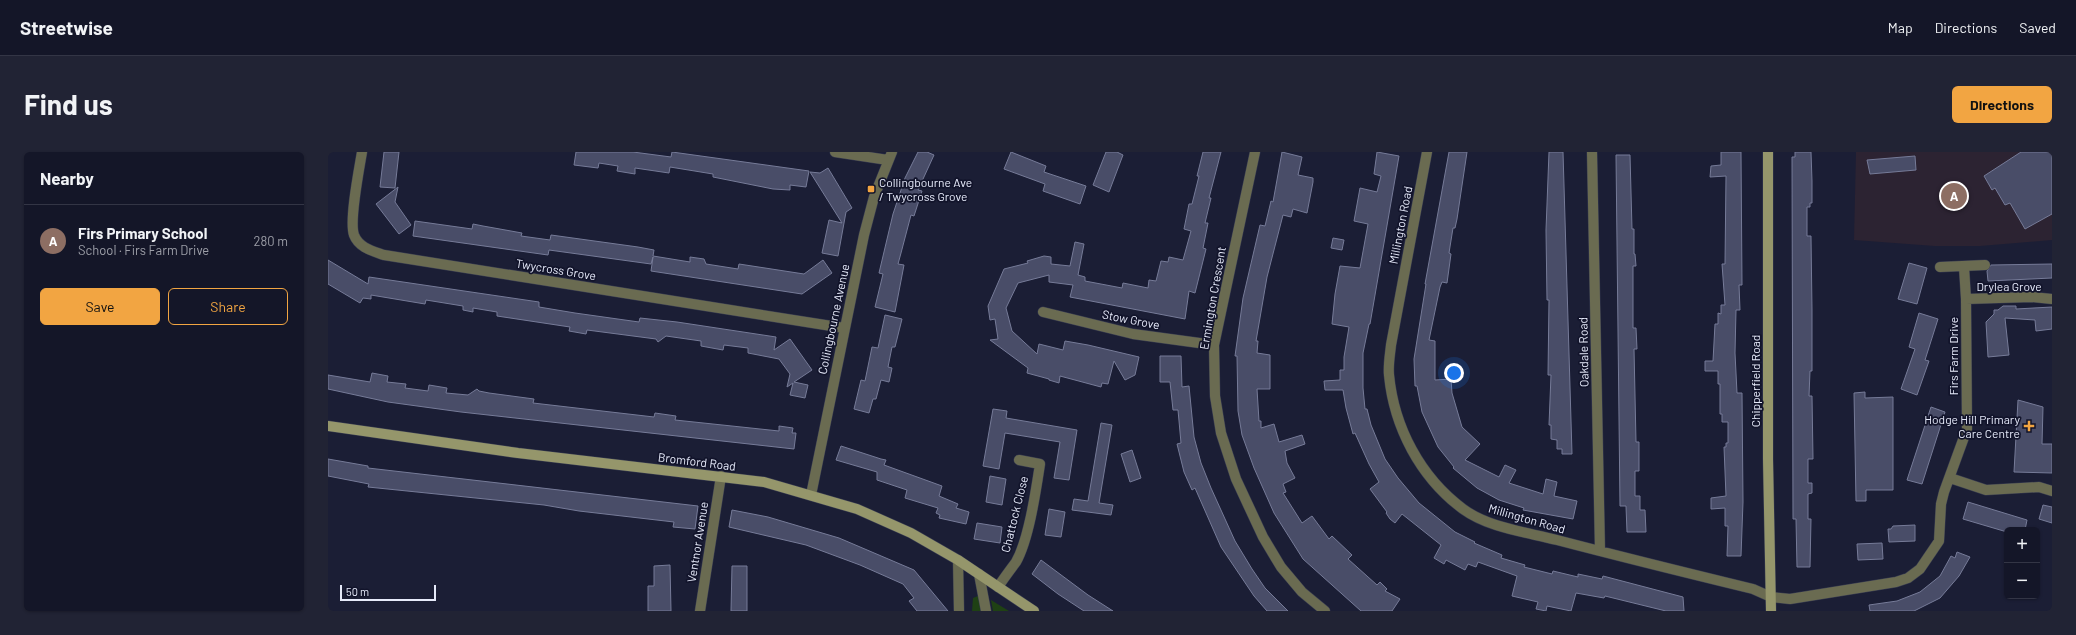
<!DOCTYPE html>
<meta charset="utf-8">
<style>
:root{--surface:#141628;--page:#212334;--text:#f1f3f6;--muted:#9d9fa8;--line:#333545;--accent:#f2a542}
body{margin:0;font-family:Barlow,sans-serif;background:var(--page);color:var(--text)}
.controls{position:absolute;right:12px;bottom:12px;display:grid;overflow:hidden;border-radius:6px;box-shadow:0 1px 3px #0004}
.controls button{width:36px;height:36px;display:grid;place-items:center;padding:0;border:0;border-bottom:1px solid var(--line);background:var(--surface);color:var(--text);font:20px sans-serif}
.scale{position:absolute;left:12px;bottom:10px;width:96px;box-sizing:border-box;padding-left:4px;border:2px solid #e6eafa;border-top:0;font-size:11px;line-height:14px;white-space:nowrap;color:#e6eafa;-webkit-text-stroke:3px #12142b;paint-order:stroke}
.you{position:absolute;left:1126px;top:221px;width:14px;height:14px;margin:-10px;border:3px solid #fff;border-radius:50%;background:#1a73e8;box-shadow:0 0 0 6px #1a73e833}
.badge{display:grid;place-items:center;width:26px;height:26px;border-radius:50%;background:var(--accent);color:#fff;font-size:13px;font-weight:700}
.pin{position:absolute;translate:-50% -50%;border:2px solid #fff;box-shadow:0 1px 4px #0006}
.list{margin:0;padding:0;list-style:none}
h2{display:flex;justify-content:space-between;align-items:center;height:52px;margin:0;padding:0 16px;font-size:17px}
h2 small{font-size:13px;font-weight:400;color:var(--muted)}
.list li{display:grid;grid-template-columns:26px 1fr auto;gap:12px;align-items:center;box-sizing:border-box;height:72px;padding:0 16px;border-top:1px solid var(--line)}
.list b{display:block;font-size:15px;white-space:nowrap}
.list p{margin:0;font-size:13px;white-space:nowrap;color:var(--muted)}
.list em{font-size:13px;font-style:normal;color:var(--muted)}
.actions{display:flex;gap:8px;padding:12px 16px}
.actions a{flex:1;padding:9px 0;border:1px solid var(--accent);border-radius:6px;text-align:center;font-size:14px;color:var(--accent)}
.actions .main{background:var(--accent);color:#111}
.map{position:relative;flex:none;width:1724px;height:459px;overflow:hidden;border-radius:6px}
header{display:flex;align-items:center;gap:24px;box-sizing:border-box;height:56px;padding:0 20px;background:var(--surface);border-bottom:1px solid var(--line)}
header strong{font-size:19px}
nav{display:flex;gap:22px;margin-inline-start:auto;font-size:14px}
.intro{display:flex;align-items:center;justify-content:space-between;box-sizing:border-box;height:96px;padding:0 24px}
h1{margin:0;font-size:28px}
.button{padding:10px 18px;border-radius:6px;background:var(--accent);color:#111;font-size:14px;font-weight:700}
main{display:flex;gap:24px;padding:0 24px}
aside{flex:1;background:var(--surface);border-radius:6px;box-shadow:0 1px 3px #0004}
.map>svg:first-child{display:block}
</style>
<header>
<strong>Streetwise</strong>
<nav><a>Map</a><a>Directions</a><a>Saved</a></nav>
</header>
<div class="intro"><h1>Find us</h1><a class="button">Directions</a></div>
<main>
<aside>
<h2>Nearby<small></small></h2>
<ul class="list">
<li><span class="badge" style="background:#8d6e63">A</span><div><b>Firs Primary School</b><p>School · Firs Farm Drive</p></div><em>280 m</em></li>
</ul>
<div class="actions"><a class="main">Save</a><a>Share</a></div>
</aside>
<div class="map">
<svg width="1724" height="459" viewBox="0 0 1724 459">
<rect width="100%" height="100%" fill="#1b1e35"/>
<path fill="#2c2332" d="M1528 0H1724V88L1652 94H1607L1526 88Z"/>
<path fill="#1f4114" d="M650 444 653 446 654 459H644L645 446Z
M663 448 681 459H665Z"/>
<path fill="#494d68" stroke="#767b98" d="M56 0H71L67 36 52 35Z
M248 0H305L343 5 344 0 481 19 478 35 462 33V38L445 37 385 25V22L342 15 341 21 307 16V22L289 19 290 14 271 11 270 16 246 13Z
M590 0H599L606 3 590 38 594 39 586 64 583 63 573 101 570 112 576 113 567 160 547 155 555 122 551 121 565 62 577 26Z
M683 0 718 14 716 20 758 34 752 52 715 39 717 32 676 17Z
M778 0H789L795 3 781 40 765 33Z
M875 0H893L881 46H883L877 71H880L875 96 878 97 867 141 861 139 857 167 742 145 745 133 721 130V123L690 131 678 156 684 179 709 202 711 192 735 198 737 189 760 193 811 205 807 223 797 228 786 209 780 232 774 231 773 235 732 224 731 231 721 228V227L699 221 700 216 662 188 670 187 667 167 662 168 660 154 676 117 700 111 699 109 716 104 723 105V112L742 114 747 90 756 92 750 123 757 125V129L794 136 795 131 820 136 821 128 828 129 833 109 840 110 841 105 855 108 863 79 856 77 861 52H864L871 24H869Z
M954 0 974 5 970 23 985 26V30L979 61 965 57 963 65 955 63 939 125 928 189H930L929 201 942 203V237H929L931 269H933V276L946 272 951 290 974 283 977 292 957 299 959 311 967 326 955 332 958 340 955 341 974 371 984 364 1001 387 1004 384 1024 403 1020 407 1049 433 1052 430 1059 437 1057 439 1072 447 1064 459H1033L975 407 946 361 926 316 914 283 910 259 909 204H907L915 146 932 73 937 74 943 49 945 50Z
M1049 0 1071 4 1042 172H1041L1035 201V236L1037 257H1039L1043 273 1057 307 1070 326 1091 351 1127 380 1147 390 1146 391 1174 403 1173 406 1197 413 1196 415 1224 422 1225 419 1250 425V422L1274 427 1275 424 1355 445 1356 459H1338L1277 444 1276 446 1248 441 1243 459 1219 454 1218 459 1208 457 1210 450 1184 444 1189 424 1150 410 1148 415 1140 412 1137 418 1118 408 1116 412 1106 406 1113 393 1074 362 1067 371 1062 367 1058 361 1059 360 1042 337 1051 330 1041 312 1027 281 1025 282 1018 256 1015 238H997L996 229 1012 228V218H1016V205L1021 175 1004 172 1007 142 1012 114 1032 116 1040 72 1026 69 1032 36 1049 40 1053 24 1046 22Z
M1121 0H1139L1129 67 1127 76H1125L1121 101 1123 102 1119 131 1114 130 1112 135 1101 188 1107 189V228L1123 227 1124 241 1134 275 1152 292 1137 308 1171 325 1177 313 1188 318 1181 331 1215 342 1218 327 1229 330 1226 344 1249 349 1245 367 1195 358 1196 356 1171 348 1149 336 1125 316 1126 315 1110 295 1094 260 1089 234H1087L1086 207 1098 132H1097Z
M1221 0H1235L1244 302H1234V297H1229V288L1223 287V273H1221L1223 223H1220L1221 148H1219L1218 78Z
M1393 0H1413L1414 133H1411L1412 158H1408L1407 201 1409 241H1414L1415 350 1413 404H1399L1400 374H1397V356L1383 357V346L1398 344 1396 295H1398V291H1400V270H1394V262H1392V232H1390V219H1377V209H1385L1387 172H1390V161L1393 162V153H1397L1394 112H1397L1398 24 1382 25 1383 14 1393 13Z
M1467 0H1483L1484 29V51H1482V55H1479V84H1483L1484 158V219H1482L1481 244H1484L1485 307H1480V331H1484V341L1480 342V367H1483L1482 415H1469L1468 367H1465L1464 5H1467Z
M1693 0H1724V62L1697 77 1682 51 1677 53 1667 36 1664 38 1656 24Z
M1288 3H1302L1304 77H1306V102H1307L1308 114H1305V176H1308L1309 197H1306L1308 290H1311V319H1307V344H1312V358H1317L1318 380H1299L1298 354H1292Z
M1587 4 1588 18 1542 22 1539 8Z
M500 16 524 56 518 60 510 104 494 101 501 68 514 71 482 20 492 21Z
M70 35 67 50 83 73 71 82 48 52Z
M87 69 144 77 145 72 155 74 194 81 193 84 222 88 223 83 310 95 326 98 325 104 362 110V105L376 107 378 112 410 117 411 112 476 122 495 108 504 121 474 142 323 119 325 105 323 112 221 98 220 103 85 84Z
M1005 86 1016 88 1014 98 1003 96Z
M0 108 40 132 41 125 211 150V155L247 161 311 170 312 166 349 170 448 185 446 198 462 187 484 218 466 230 480 233 477 246 462 243 465 231 459 235 462 222 451 207 420 201V196L396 193 395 198 373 194V189L338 184 330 190 328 187 259 178 258 182 241 179 242 175 169 164V160L145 156V160L135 158V154L98 148 97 152 43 143V147L35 146 32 151 0 132Z
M1581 111 1599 116 1589 152 1570 147Z
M1724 112V126L1660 129 1659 119 1663 113Z
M1675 154H1688V157L1724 155V177L1708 179 1707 168 1677 166 1681 203 1660 205 1658 170 1666 162V158H1670Z
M1591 161 1610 167 1597 208 1601 209 1589 243 1573 237 1587 197 1581 195Z
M557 163 574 167 567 195H564L560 215 564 216 561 230 553 228 548 247H545L541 261 526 257 533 228 537 229 544 195 550 196Z
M832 204H853L854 235 861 234 866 285 873 311 883 336 907 389 924 417 937 436 960 459H939L926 444 893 395 867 336 864 338 856 320 849 292 853 291 850 258H845L842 230H832Z
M44 221 60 224 59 230 78 232 77 236 100 239 101 233 119 236 118 241 140 243 149 237 151 239 161 241 206 247 205 251 326 265 327 261 348 264 347 268 451 279V274L465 276 464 281H468L466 297 133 260 60 250 0 237V223L42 230Z
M1537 240V246L1565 245V338H1538V349H1528L1526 241Z
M1690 248 1715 255 1714 292H1724V321L1686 320Z
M1603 255 1617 260 1594 332 1579 328Z
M665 257 679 259 678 266 749 278 741 328 726 326 732 290 677 281 671 317 655 314Z
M773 271 784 273 771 351 785 353 783 363 744 358 746 347 760 349Z
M513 294 553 307 558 308 556 313 614 334 611 344 630 352 628 356 641 360 638 372 611 366 612 363 608 361 610 356 577 346 579 338 549 328V320L508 308Z
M804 298 813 326 802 330 793 302Z
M0 307 40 314V316L370 354 367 377 345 375 346 370 251 359 216 353 40 335 41 332 0 324Z
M662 324 678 327 674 353 658 350Z
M1640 350 1699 368 1697 378H1679V380L1635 367Z
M1715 353 1724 355V371L1711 367Z
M721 357 737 360 733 385 717 383Z
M404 358 440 365 511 386 586 418 620 459H589L581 449 586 446 575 432 532 413 478 393 401 375Z
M649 371 674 375 672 391 646 387Z
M1587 373V389L1561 390 1560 377H1563L1565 374Z
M1554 391 1555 407 1530 408 1529 392Z
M1629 400 1642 405 1631 424 1612 446 1586 459H1542L1541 453 1569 449 1592 440 1612 424 1623 404 1627 406Z
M713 408 760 443 785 459H756L730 442 704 422Z
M342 413 343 459H320V434H326V414Z
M404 414H419V459H403Z"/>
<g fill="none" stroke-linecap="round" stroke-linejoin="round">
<g stroke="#373b51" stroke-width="11">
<path id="street" d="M34 0C31 18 21 69 26 83 31 96 45 99 56 103L516 176
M507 0 560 8
M927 0 886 193 887 244 893 281 908 327 935 385 953 415 974 440 997 459
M1099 0 1063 193C1062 203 1060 213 1061 223 1066 275 1092 325 1135 357 1161 376 1198 380 1229 388 1294 405 1359 421 1425 437L1443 445 1462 447 1568 430 1580 426 1592 417 1611 389 1613 352 1616 340 1639 277 1638 147 1636 115
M1264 0 1272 399
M1612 115 1657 113
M1638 147 1704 145 1724 147
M715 160 805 182 886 193
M1622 326 1658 338 1711 335 1724 339
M483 343 536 83 546 45 564 0
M630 408 631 459
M651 422 658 459
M670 435C676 426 682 418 688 410 701 387 708 338 712 312L691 308
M372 459 393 324"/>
</g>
<g stroke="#373b51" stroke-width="11">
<path id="secondary" d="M1440 0V307L1443 459
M0 274 190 301 436 330 529 357 583 381 630 408 706 459"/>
</g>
<use href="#street" stroke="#6a6b51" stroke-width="10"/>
<use href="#secondary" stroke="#95966b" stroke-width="10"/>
</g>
<g fill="#f2a542" stroke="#12142b" stroke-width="1.5">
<rect x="539" y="33" width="8" height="8" rx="2"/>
<path d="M1699 268h4v4h4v4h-4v4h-4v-4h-4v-4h4z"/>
</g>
<g text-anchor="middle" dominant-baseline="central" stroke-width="3.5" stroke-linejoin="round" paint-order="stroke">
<g font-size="12" fill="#e6eafa" stroke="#12142b" text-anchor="start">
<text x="551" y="30">Collingbourne Ave<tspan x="551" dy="14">/ Twycross Grove</tspan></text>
<text x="1692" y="267" text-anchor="end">Hodge Hill Primary<tspan x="1692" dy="14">Care Centre</tspan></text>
</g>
<g font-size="12" fill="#e6eafa" stroke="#12142b">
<text transform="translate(1072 73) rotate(-79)">Millington Road</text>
<text transform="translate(228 117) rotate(9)">Twycross Grove</text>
<text x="1681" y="134">Drylea Grove</text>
<text transform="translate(884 146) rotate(-80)">Ermington Crescent</text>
<text transform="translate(505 167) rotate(-78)">Collingbourne Avenue</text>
<text transform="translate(803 167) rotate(11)">Stow Grove</text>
<text transform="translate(1255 200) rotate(-91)">Oakdale Road</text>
<text transform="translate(1625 204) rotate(-90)">Firs Farm Drive</text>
<text transform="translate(1427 229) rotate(-90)">Chipperfield Road</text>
<text transform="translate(369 309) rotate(7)">Bromford Road</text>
<text transform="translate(686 362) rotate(-76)">Chattock Close</text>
<text transform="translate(1199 366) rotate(16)">Millington Road</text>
<text transform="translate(369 390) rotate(-81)">Ventnor Avenue</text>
</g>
</g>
</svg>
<div class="controls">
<button>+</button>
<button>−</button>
</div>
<div class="scale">50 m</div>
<div class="you"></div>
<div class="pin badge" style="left:1626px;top:44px;background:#8d6e63">A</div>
</div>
</main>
